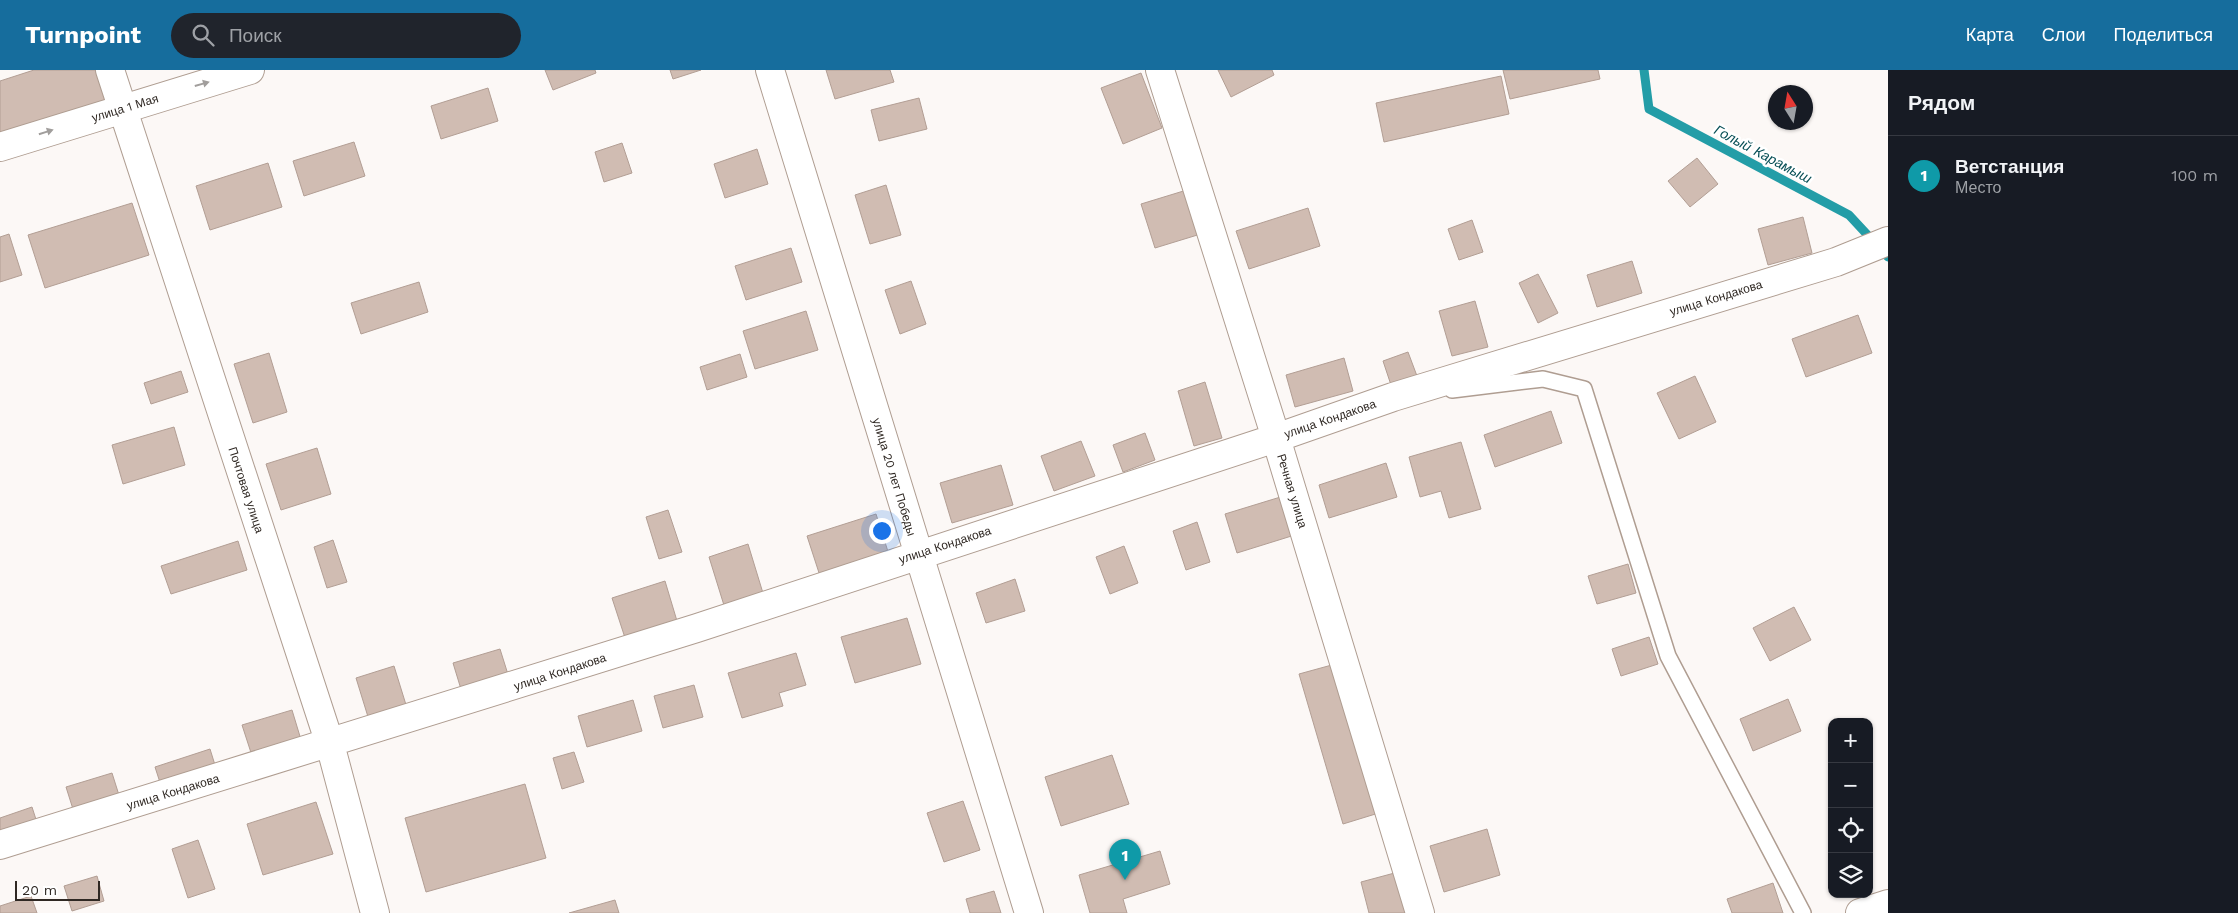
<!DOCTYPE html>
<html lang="ru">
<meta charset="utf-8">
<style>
:root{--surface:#171b24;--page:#20242c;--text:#f1f3f6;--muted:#9ea1a6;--line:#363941;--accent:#166d9d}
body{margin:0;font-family:"Work Sans",sans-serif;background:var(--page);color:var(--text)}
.controls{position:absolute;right:15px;bottom:15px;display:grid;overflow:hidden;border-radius:10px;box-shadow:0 1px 4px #0004}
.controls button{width:45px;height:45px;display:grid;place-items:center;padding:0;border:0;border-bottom:1px solid var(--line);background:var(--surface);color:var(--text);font:25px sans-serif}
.compass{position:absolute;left:1768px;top:15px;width:45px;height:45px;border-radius:50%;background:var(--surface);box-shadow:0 1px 4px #0004;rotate:349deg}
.scale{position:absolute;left:15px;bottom:12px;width:85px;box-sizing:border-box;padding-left:5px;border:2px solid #2f2823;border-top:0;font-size:14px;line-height:18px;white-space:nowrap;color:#2f2823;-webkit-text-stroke:4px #fff;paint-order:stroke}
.you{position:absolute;left:881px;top:460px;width:18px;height:18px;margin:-12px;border:4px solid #fff;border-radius:50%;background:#1a73e8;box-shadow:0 0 0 8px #1a73e833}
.badge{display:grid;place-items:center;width:32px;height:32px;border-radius:50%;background:var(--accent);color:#fff;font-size:16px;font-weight:700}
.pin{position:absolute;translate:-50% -41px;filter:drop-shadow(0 1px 2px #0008)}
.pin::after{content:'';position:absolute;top:26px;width:18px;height:15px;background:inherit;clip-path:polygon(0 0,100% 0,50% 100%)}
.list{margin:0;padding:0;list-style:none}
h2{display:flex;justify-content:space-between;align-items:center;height:65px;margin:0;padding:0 20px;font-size:21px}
h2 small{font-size:16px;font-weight:400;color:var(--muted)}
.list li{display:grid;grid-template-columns:32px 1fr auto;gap:15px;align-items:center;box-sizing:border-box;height:80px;padding:0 20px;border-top:1px solid var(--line)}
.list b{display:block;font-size:19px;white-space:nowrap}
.list p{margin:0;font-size:16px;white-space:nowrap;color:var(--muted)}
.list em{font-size:16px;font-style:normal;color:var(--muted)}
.icon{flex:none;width:28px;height:28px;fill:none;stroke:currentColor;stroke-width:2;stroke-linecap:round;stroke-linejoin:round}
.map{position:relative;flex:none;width:1888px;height:843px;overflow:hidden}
header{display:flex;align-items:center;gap:30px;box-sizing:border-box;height:70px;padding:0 25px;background:var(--accent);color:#fff}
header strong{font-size:24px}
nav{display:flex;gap:28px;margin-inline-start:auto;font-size:18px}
.search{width:350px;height:45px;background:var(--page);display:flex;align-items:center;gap:12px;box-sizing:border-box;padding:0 18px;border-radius:28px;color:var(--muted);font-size:19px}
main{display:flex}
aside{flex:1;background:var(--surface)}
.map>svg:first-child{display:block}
</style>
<header>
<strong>Turnpoint</strong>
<div class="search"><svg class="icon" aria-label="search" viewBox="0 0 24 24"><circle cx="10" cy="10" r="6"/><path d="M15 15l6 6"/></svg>Поиск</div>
<nav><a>Карта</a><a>Слои</a><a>Поделиться</a></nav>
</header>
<main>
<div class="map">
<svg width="1888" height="843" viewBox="0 0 1888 843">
<rect width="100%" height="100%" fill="#fcf8f6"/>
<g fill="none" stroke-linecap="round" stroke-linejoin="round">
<path stroke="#239da7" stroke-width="9" d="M1644 0 1649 39 1849 145 1888 187"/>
</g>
<path fill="#d0bcb2" stroke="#b29e94" d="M34 0H97L107 30 0 64V11Z
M545 0H595L596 3 553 20Z
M670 0H701L673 9Z
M826 0H890L894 12 835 29Z
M1218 0H1272L1274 5 1231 27Z
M1503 0H1598L1600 9 1510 29Z
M1141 3 1162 58 1123 74 1101 18Z
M1501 6 1509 44 1384 72 1376 33Z
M488 18 498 51 441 69 431 36Z
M919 28 927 59 879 71 871 40Z
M354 72 365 106 304 126 293 91Z
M622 73 632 103 604 112 595 82Z
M757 79 768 114 725 128 714 94Z
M1697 88 1718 114 1690 137 1668 111Z
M268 93 282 137 210 160 196 116Z
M886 115 901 165 870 174 855 125Z
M1190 119 1204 163 1155 178 1141 134Z
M132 133 149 185 45 218 28 165Z
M1308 138 1320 176 1249 199 1236 161Z
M1803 147 1812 183 1768 195 1758 159Z
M1472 150 1483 182 1459 190 1448 159Z
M9 164 22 205 0 212V167Z
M791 178 802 212 746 230 735 196Z
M1632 191 1642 223 1597 237 1587 205Z
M1538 204 1558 243 1538 253 1519 213Z
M911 211 926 254 900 264 885 220Z
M419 212 428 242 361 264 351 233Z
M1475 231 1488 277 1452 286 1439 241Z
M806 241 818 280 755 299 743 261Z
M1858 245 1872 283 1806 307 1792 269Z
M1408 282 1417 306 1391 315 1383 291Z
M269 283 287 342 253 353 234 294Z
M740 284 747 307 707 320 700 297Z
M1344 288 1353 321 1295 337 1286 305Z
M181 301 188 322 151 334 144 313Z
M1695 306 1716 352 1679 369 1657 323Z
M1205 312 1222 368 1194 376 1178 321Z
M1551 341 1562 373 1495 397 1484 365Z
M174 357 185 395 123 414 112 375Z
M1145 363 1155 390 1123 402 1113 375Z
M1081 371 1095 406 1054 421 1041 386Z
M1461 372 1481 439 1449 448 1441 421 1420 427 1409 387Z
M317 378 331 424 281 440 266 394Z
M1386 393 1397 427 1329 448 1319 415Z
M1001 395 1013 435 952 453 940 413Z
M1287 425 1298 464 1237 483 1225 444Z
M668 440 682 482 659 489 646 447Z
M876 444 891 491 822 512 807 466Z
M1197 452 1210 492 1186 500 1173 461Z
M333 470 347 512 327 518 314 477Z
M238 471 247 500 171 524 161 496Z
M748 474 766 533 727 545 709 487Z
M1124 476 1138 513 1110 524 1096 487Z
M1628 494 1636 523 1597 534 1588 506Z
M1015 509 1025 541 986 553 976 523Z
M665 511 680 561 628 577 612 528Z
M1794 537 1811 570 1770 591 1753 558Z
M907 548 921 594 855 613 841 567Z
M1649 567 1658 594 1621 606 1612 579Z
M500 579 511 614 464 629 453 593Z
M796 583 806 615 779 623 783 636 742 648 728 603Z
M1339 593 1382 742 1343 754 1299 604Z
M394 596 411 651 373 663 356 608Z
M694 615 703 647 663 658 654 626Z
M1788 629 1801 661 1753 681 1740 649Z
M633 630 642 661 587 677 578 646Z
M292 640 305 683 256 698 242 655Z
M210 679 220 711 165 728 155 697Z
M574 682 584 712 562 719 553 688Z
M1112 685 1129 734 1061 756 1045 707Z
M112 703 124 741 78 755 66 717Z
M525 714 546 788 426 822 405 748Z
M963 731 980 780 944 792 927 743Z
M316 732 333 784 263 805 247 754Z
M32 737 41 765 0 778V748Z
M1487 759 1500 805 1444 822 1430 776Z
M198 770 215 819 188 828 172 779Z
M1160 781 1170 814 1123 829 1127 843H1090L1079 805Z
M1402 801 1414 843H1369L1361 812Z
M97 806 104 831 72 841 64 816Z
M1773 813 1783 843H1732L1727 829Z
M994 821 1001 843H970L966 829Z
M31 826 37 843H0V836Z
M615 830 619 843H569Z"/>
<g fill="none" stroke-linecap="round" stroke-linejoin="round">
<g stroke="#af9d91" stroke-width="18">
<path id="lane" d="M1452 320 1543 309 1584 319 1668 586 1803 843"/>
</g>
<g stroke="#af9d91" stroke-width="30">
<path id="street" d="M110 0 330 674 375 843
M770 0 1029 843
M1160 0 1276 368 1420 843
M0 775 697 558 1276 368 1393 327 1836 192 1888 171
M1860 843 1888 834"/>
</g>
<g stroke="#af9d91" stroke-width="30">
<path id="secondary" d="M0 77 250 0"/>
</g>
<use href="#lane" stroke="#fff" stroke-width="15"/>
<use href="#street" stroke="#fff" stroke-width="28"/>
<use href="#secondary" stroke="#fff" stroke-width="28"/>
</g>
<defs><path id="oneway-solid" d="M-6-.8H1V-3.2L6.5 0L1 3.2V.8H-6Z" transform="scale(1.25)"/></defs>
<g fill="#a19e9c">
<use href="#oneway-solid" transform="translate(202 14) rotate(-16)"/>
<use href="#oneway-solid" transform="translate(46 62) rotate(-18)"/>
</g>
<g text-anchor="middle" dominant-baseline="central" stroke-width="5" stroke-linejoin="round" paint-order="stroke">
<g font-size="12" fill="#2f2823" stroke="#fff">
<text transform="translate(125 38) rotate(-17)">улица 1 Мая</text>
<text transform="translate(1716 228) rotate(-17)">улица Кондакова</text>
<text transform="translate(1330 349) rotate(-19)">улица Кондакова</text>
<text transform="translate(894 407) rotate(73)">улица 20 лет Победы</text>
<text transform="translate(246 420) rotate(72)">Почтовая улица</text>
<text transform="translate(1292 421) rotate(73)">Речная улица</text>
<text transform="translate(945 475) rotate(-18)">улица Кондакова</text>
<text transform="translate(560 602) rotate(-18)">улица Кондакова</text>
<text transform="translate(173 722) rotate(-17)">улица Кондакова</text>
</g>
<g font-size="14" font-style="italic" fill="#084f56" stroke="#fff">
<text transform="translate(1763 84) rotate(28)">Голый Карамыш</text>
</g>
</g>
</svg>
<div class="controls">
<button>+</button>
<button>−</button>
<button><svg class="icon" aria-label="locate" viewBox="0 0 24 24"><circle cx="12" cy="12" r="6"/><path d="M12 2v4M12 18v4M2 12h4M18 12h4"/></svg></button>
<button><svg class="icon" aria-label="layers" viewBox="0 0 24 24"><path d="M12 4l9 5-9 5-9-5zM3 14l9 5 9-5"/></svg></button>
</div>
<svg class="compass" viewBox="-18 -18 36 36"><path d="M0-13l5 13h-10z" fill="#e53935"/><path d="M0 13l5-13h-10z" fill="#9ea1a6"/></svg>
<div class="scale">20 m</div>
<div class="you"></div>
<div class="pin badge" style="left:1125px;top:810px;background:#0f9aa8">1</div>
</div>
<aside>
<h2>Рядом<small></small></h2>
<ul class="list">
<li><span class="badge" style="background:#0f9aa8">1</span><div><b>Ветстанция</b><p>Место</p></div><em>100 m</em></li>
</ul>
</aside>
</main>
